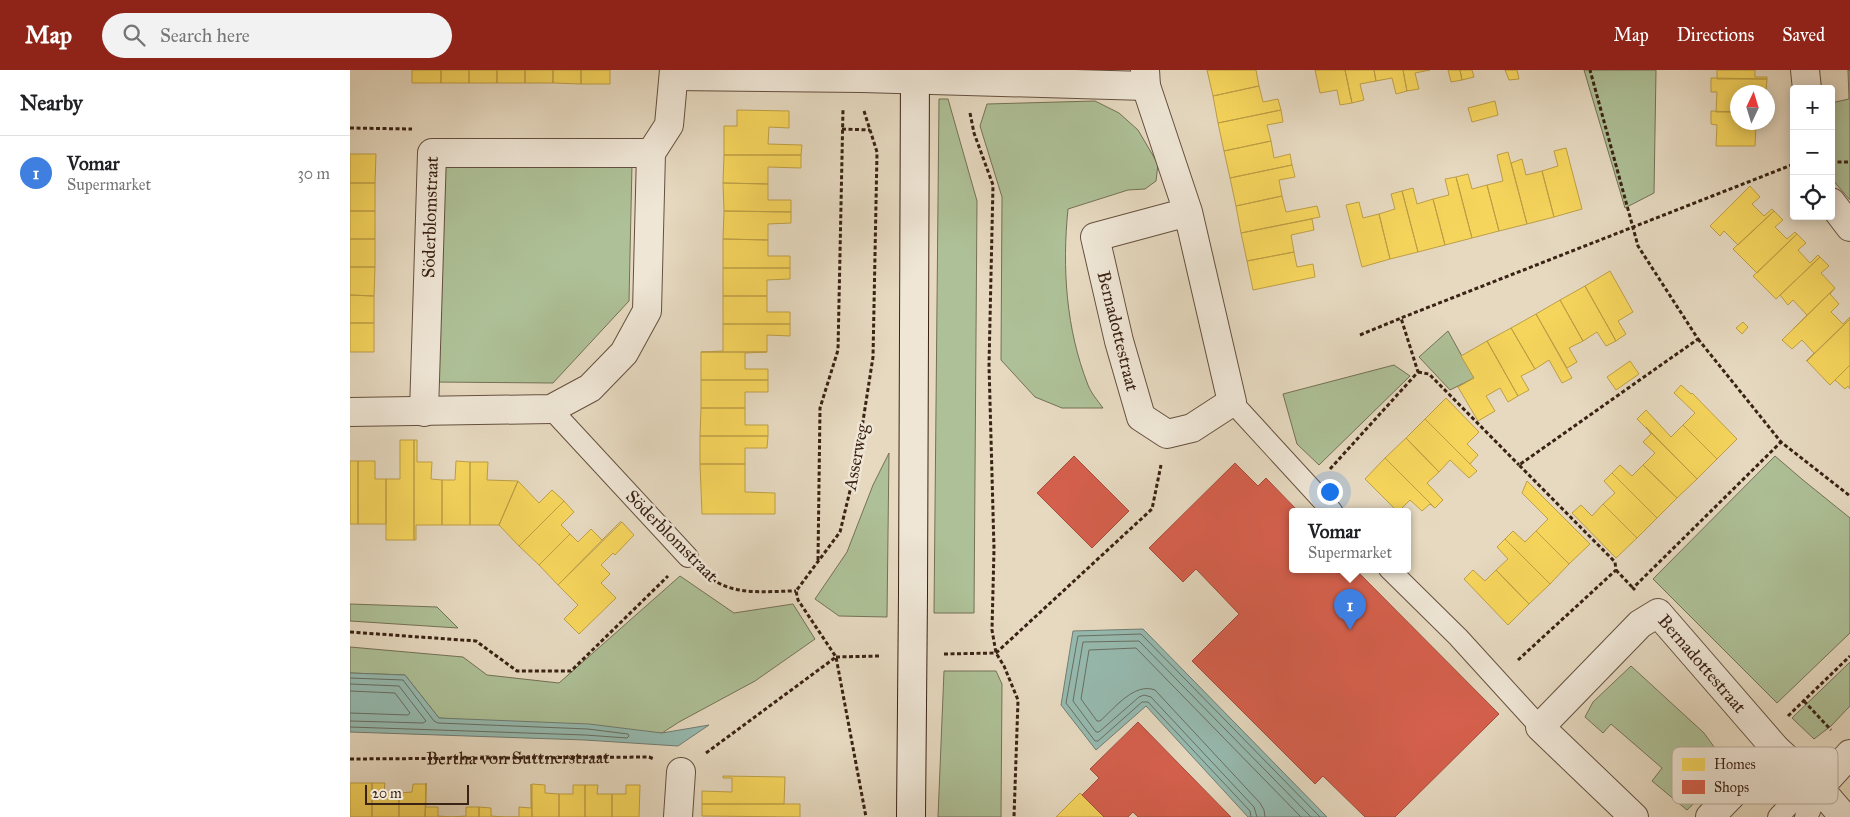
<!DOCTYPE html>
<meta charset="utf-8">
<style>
:root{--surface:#fff;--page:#f2f2f2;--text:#202124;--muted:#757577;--line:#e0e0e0;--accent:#8f2418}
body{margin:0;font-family:"IM FELL Great Primer",serif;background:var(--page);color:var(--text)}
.controls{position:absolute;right:15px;top:15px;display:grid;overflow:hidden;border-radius:5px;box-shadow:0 2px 12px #0003}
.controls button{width:45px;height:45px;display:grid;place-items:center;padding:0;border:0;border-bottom:1px solid var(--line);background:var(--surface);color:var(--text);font:25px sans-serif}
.compass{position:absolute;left:1380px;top:15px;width:45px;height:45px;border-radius:50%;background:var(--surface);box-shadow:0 2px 12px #0003;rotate:4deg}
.scale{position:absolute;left:15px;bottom:12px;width:104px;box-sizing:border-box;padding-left:5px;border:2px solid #3a2214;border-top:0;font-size:14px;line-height:18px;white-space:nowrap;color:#3a2214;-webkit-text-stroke:4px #efe6d6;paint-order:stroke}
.you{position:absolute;left:979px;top:421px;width:18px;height:18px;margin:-12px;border:4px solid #fff;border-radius:50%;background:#1a73e8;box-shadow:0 0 0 8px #1a73e833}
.badge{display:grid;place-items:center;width:32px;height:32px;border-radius:50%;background:var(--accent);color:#fff;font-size:16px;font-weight:700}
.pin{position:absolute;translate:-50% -41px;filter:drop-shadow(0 1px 2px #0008)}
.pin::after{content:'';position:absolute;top:26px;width:18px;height:15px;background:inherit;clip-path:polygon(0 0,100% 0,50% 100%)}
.popup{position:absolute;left:939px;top:438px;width:122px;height:65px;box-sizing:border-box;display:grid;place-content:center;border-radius:5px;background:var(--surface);filter:drop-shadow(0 1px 4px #0005);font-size:16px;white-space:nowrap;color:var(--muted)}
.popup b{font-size:19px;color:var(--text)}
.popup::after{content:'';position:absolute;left:50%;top:100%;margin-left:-10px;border:10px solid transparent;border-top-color:var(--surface)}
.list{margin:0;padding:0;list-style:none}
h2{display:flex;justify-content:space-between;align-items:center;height:65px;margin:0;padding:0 20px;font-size:21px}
h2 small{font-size:16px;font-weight:400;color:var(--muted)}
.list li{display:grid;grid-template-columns:32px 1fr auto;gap:15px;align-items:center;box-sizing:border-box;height:75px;padding:0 20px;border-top:1px solid var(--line)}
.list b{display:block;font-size:19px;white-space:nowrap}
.list p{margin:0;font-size:16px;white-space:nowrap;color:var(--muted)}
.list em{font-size:16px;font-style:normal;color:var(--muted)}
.icon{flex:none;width:28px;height:28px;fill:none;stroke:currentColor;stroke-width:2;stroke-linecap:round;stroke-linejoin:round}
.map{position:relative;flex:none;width:1500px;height:747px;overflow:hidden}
header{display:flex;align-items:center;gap:30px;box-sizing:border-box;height:70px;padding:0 25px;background:var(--accent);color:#fff}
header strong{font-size:24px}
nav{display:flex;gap:28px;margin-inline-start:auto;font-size:18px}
.search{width:350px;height:45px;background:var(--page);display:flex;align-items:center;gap:12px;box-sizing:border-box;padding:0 18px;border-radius:28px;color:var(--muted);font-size:19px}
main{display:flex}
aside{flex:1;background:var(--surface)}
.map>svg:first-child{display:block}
</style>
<header>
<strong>Map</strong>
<div class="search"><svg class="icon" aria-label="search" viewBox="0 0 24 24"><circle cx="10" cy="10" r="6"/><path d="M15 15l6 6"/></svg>Search here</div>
<nav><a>Map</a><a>Directions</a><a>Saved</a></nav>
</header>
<main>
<aside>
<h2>Nearby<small></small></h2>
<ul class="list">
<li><span class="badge" style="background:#3f7fe0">1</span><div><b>Vomar</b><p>Supermarket</p></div><em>30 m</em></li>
</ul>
</aside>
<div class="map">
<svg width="1500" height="747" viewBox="0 0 1500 747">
<rect width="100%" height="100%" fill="#e6d9c0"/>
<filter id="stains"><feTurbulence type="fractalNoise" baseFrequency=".004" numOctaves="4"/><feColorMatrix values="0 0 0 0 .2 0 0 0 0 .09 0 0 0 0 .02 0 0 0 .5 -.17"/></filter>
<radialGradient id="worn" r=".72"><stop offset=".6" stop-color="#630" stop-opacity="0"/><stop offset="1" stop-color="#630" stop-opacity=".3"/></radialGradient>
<path fill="#aec097" stroke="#747156" d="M1234 0H1306L1304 123 1275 138Z
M1498 0H1500V130L1481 108V33L1499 29Z
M589 29H598L627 131 624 543H584Z
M745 31 769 43 788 60 808 94 806 111 795 119 778 120 718 139C712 198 716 259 738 315 741 323 748 331 753 338H712L685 327 651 290 652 127 630 56 637 34Z
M89 85 282 94 279 231 203 313 82 312Z
M1098 261 1124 308 1100 320 1069 287Z
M1044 295 1060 306 969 395 947 374 933 324Z
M539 383 537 547 489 546 465 529 497 482 523 415Z
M1425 386 1453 410 1500 448V563L1427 633 1303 509Z
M330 506 384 543 443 534 465 569 405 611 329 652 312 663 89 648 55 605 0 603V577L113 587 137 605 209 613Z
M0 534 87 537 108 558 0 551Z
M1500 592V636L1481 656 1464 669 1442 648Z
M1281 596 1354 663 1380 699 1337 740 1302 711 1312 698 1261 654 1253 663 1235 647 1243 632Z
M594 601H646L652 614 651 747H588Z"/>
<path fill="#96bab0" stroke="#717d72" d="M793 559 977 747H898L796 636 746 680 711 635 723 561Z
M0 603 55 605 89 648 239 654 312 663 359 655 328 676 235 670 0 662Z"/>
<path fill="#f6d55c" stroke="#be9f46" d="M62 0H91V13H62Z
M91 0H119V13H91Z
M119 0H147V13H119Z
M147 0H175V13H147Z
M175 0H203V13H175Z
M203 0H231V14L203 13Z
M231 0H260V14H231Z
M857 0H906L909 16 863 26Z
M965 0H995L1002 33 990 35 987 20 970 23Z
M995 0H1024L1026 11 1010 14 1014 30 1002 33Z
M1024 0H1053L1057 21 1046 24 1042 8 1026 11Z
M1053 0H1080L1065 3 1069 19 1057 21Z
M1098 0H1110L1112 10 1101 12Z
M1110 0H1122L1124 7 1112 10Z
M1155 0H1167L1169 9 1159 10Z
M1367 0H1405V7H1417V9H1367Z
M1361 8 1417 9 1416 22H1388V42H1366L1367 22H1361Z
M909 16 913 32 928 29 931 40 868 53 863 26Z
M1145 31 1148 45 1122 52 1118 38Z
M387 40 439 41V58L419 57 418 74 452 75 451 85H374V56H387Z
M931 40 933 52 917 55 921 71 874 81 868 53Z
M1361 41 1388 42V52H1416V55H1406L1405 76H1366L1367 55 1361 54Z
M921 71 924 88 940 84 942 95 880 108 874 81Z
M1216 78 1232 139 1204 147 1192 101 1208 96 1204 81Z
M1158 82 1177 154 1149 161 1137 115 1153 111 1147 85Z
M0 84H26L25 113H0Z
M374 85H451V98L418 97V114L373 113Z
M1172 89 1176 105 1192 101 1204 147 1177 154 1161 93Z
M942 95 945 107 929 110 932 126 886 136 880 108Z
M1118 104 1122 119 1137 115 1149 161 1122 168 1106 107Z
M1106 107 1122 168 1095 175 1083 129 1099 125 1095 109Z
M0 113H25V141H0Z
M373 113 418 114V130H441V142L374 141Z
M1400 116 1410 127 1402 134 1414 146 1422 139 1424 141 1388 175 1374 161 1370 166 1360 156Z
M1063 118 1067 134 1083 129 1095 175 1068 182 1052 121Z
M1052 121 1068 182 1040 189 1029 144 1045 139 1041 124Z
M932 126 936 142 967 136 970 147 891 163 886 136Z
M1009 132 1013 148 1029 144 1040 189 1012 197 996 135Z
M0 141H25V169H0Z
M374 141 441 142V153L418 154V170L373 169Z
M1424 141 1433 150 1425 157 1437 169 1445 162 1447 164 1407 203 1383 179Z
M962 149 964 160 941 165 944 182 897 191 891 163Z
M1447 164 1456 173 1448 180 1460 193 1468 185 1470 187 1426 229 1403 206Z
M0 169H25V197H0Z
M373 169 418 170V186H440V198H373Z
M944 182 947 197 963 194 965 207 903 220 897 191Z
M1470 187 1479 196 1471 203 1485 218 1443 259 1457 245 1443 230 1438 235 1430 225Z
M0 197H25L24 226 0 225Z
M373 198H440V209L417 210V226H373Z
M1260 201 1283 242 1268 251 1276 264 1266 271 1235 216Z
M1235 216 1266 271 1256 276 1247 262 1233 271 1210 230Z
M1485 218 1480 224 1489 234 1481 242 1493 254 1500 247V249L1456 291 1464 283 1452 270 1442 279 1432 270Z
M0 225 24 226V253H0Z
M373 226H417V242H440V254H373Z
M1210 230 1233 271 1219 278 1227 292 1217 298 1186 244Z
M1186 244 1222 308 1212 313 1199 290 1185 299 1161 258Z
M1500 249V295L1480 315 1457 291Z
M1393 252 1398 257 1392 264 1386 258Z
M0 253H24V282H0Z
M373 254H440V266L417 265V282H351L373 281Z
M1161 258 1185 299 1171 306 1179 320 1168 326 1137 271Z
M1137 271 1168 326 1158 332 1150 318 1136 326 1145 341 1128 351 1108 317 1124 308 1111 286Z
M351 282H417L395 283V299H418V310H351Z
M1280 291 1289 304 1266 320 1257 307Z
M1500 295V319L1498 316 1495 319 1485 310Z
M351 310H418V322H395V338H351Z
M1331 315 1341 324 1342 323 1387 369 1367 389 1333 355 1345 343 1324 323Z
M1096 328 1129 362 1117 374 1128 385 1120 394 1075 349Z
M351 338H395V355H418V366H350Z
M1296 340 1321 367 1333 355 1367 389 1347 409 1287 349Z
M1075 349 1127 401 1119 408 1100 390 1089 402 1056 368Z
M1296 357 1347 409 1327 428 1293 395 1305 383 1293 372 1301 364Z
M350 366H418L417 378H395V394H350Z
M1056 368 1089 402 1077 413 1093 430 1085 438 1035 388Z
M50 370H64V470H36V409H50Z
M64 370H67V392H82L81 409 92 410V455H66V470H64Z
M1035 388 1085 438 1080 434 1072 441 1060 430 1049 441H1047L1015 409Z
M0 391H8V454H0Z
M8 391H25V409H36V454H8Z
M106 391 120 392V455H92V410H105Z
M120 392H138L137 410 168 411 149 455H120Z
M350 394H395V422L425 423V444H352Z
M1270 395 1282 406 1293 395 1327 428 1307 448 1262 403Z
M1262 403 1307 448 1287 468 1253 434 1265 423 1254 411Z
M168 411 189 433 202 420 214 431 169 476 149 455Z
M1177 411 1240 474 1219 494 1186 461 1198 449 1172 423Z
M214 431 224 442 211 455 220 464 189 495 169 476Z
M1253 434 1287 468 1266 488 1222 443 1231 435 1242 446Z
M271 451 208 515 189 495 220 464 228 472 241 459 252 470Z
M272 452 284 465 265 485 263 483 251 495 260 504 251 513 266 528 229 564 214 549 228 535 208 515Z
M1163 461 1175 472 1186 461 1219 494 1200 514 1155 469Z
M1155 469 1200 514 1179 534 1146 500 1158 489 1147 477Z
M1123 500 1135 511 1146 500 1179 534 1158 555 1114 509Z
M373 706 435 707 434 734H352V721L382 722V708H373Z
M0 713H22V747H0Z
M22 713H35L34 722 49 723V747H22Z
M76 713V737H88V746L102 747H75Z
M63 714H76L75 747H49V723L62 722Z
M181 714 182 747H155H169V737L181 738Z
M182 714 195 715V723L209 724V747H182Z
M223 715H235V747H209V724H223Z
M235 715H248L247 724H262V747H235Z
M276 715H290L289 747H262V724H276Z
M730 723 754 747H706Z
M352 734H450V747L352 746Z
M116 737H129V747H102L116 746Z
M129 737 141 738V746L155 747H129Z"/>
<path fill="#d6604d" stroke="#a74d3c" d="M724 386 779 441 742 478 687 423Z
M885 393 908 416 916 408 948 441H942V499H1005L1149 644 1045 747H1015L973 706 965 714 842 591 889 544 846 499 833 512 799 478Z
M788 652 881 747H788L783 742 778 747H754L732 725 749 708 740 699Z"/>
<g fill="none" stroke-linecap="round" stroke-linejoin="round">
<path stroke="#686e62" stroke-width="1" d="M0 608 53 610 84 651 88 653 238 659 278 664 279 666 277 668 235 665 0 657
M0 614 49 616 76 651 73 653 0 651
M0 621 45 623 60 643 58 645 0 643
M901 747 900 741 798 632H792L748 671H745L716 633 728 566 791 564 970 747
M907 747 904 737 801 627 794 625 789 627 749 662H746L723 631 733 572 789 571 961 747
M915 747 914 740 910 733 805 620C784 612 764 639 750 651H747L731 629 739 580 786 578 951 747"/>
<g stroke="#65503f" stroke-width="22">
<path id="lane" d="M882 332 982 441
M201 339 338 487
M1039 499 1108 567 1190 657
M1428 747 1445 729 1469 718
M1455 747 1460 741 1469 718"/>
</g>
<g stroke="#65503f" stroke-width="30">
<g id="street">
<path d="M795 0 796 16 838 142 882 332 842 358 817 364 791 347 769 271 745 167 838 142"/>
<path d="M1455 0 1457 19"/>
<path d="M324 6 512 8 796 16"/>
<path d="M1481 132 1500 157"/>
<path d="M0 342 201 339 240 318 274 283 297 241 301 83 319 55 324 0"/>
<path id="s2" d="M74 342 82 83H301"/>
<path d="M1469 718 1500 684"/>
<path d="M328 747 331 702"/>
<path id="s3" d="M1284 747 1190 657 1290 554 1308 543 1426 679 1469 718 1494 747"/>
<path d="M1360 747 1426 679"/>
</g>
</g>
<g stroke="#3a2214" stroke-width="30">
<path id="secondary" d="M563 524 565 0
M561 747 562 635"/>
</g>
<g stroke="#3a2214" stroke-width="3" stroke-dasharray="4 2.5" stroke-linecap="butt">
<path d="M514 41 527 82 523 287 506 396 490 462 446 521 448 530 486 587 516 747"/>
<path d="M620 43 624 63 643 115 639 295 644 479 642 560 646 583 654 596 668 630 664 747"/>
<path d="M0 58 62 59"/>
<path d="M492 59 520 60"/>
<path d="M1481 92H1500"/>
<path d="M1010 265 1051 248"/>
<path d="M1348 269 1431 372 1500 426"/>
<path d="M1068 302 1079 304 1169 395"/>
<path d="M980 399 1068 302 1051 248 1444 94"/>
<path d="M468 490 470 338 488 280 493 39"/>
<path d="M1266 500 1283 518"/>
<path d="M357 505C382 527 415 521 446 521"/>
<path d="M1285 520 1283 518 1431 372"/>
<path d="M0 562 126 571 167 601H221L318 506"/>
<path d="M594 584 646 583 802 439 811 395"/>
<path d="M486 587 530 586"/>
<path d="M1168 590 1266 500 1265 492 1169 395 1348 269 1288 176 1240 0"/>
<path d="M1454 631 1481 660"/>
<path d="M1438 646 1500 586"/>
<path d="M356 683 486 587"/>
<path id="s1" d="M0 689 299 687 304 689"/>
</g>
<use href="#lane" stroke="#efe6d6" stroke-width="20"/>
<use href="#street" stroke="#efe6d6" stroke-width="28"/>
<use href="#secondary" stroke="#efe6d6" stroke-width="28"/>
<g stroke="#3a2214" stroke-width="30" stroke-linecap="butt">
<path id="secondary-bridge" d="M562 635 563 524"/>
</g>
<use href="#secondary-bridge" stroke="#efe6d6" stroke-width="28"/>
</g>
<g text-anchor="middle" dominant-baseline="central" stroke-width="5" stroke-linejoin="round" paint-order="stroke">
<g font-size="18" fill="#3a2214" stroke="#efe6d6">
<text stroke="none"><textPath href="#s2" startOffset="195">Söderblomstraat</textPath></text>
<text transform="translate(768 261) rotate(76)">Bernadottestraat</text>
<text transform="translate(506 387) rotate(-79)">Asserweg</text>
<text transform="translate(322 466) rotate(45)">Söderblomstraat</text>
<text stroke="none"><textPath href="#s3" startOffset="362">Bernadottestraat</textPath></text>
<text stroke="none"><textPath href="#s1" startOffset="168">Bertha von Suttnerstraat</textPath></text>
</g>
</g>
<rect x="1322" y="677" width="166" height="57" rx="8" fill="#efe6d6" stroke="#b9ab9c" stroke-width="1"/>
<rect x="1332" y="688" width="23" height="13" fill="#f6d55c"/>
<rect x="1332" y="710" width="23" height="14" fill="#d6604d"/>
<g font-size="14" fill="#3a2214">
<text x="1364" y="699">Homes</text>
<text x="1364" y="722">Shops</text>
</g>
<rect width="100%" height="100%" filter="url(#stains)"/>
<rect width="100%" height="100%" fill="url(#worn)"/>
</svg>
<div class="controls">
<button>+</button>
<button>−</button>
<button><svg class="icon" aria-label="locate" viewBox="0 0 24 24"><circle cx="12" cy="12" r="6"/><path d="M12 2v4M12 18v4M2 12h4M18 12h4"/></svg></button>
</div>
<svg class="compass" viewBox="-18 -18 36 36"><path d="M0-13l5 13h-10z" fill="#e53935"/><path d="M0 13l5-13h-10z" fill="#757577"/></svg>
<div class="scale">20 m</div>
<div class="you"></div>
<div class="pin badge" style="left:1000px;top:560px;background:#3f7fe0">1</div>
<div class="popup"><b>Vomar</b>Supermarket</div>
</div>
</main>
